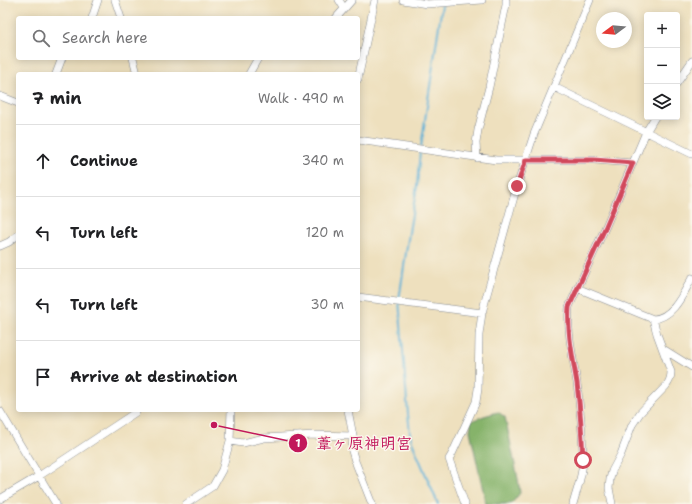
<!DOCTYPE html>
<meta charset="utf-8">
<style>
:root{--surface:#fff;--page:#f2f2f2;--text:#202124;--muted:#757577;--line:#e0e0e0}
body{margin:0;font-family:"Shantell Sans","Klee One",sans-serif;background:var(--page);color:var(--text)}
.controls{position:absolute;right:12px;top:12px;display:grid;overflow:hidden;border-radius:4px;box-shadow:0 2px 10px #0003}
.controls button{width:36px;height:36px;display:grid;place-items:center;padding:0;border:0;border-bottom:1px solid var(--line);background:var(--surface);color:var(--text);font:20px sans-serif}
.compass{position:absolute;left:596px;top:12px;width:36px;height:36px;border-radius:50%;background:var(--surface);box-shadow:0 2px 10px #0003;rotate:254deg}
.stop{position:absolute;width:12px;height:12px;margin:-9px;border:3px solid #d1495b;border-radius:50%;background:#fff}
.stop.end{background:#d1495b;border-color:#fff;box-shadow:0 1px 4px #0008}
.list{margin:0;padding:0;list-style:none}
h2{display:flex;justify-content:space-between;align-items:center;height:52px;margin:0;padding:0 16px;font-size:17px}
h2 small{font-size:13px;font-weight:400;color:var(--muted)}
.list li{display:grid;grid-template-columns:26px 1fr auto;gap:12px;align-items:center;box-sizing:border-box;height:72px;padding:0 16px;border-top:1px solid var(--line)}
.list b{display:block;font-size:15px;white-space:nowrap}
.list em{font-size:13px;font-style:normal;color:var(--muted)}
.icon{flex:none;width:22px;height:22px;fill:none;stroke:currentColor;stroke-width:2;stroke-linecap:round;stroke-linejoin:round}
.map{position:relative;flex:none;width:692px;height:504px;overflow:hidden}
.search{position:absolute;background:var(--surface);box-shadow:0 2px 10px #0003;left:16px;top:16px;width:344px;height:44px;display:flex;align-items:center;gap:10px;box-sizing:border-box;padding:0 14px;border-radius:4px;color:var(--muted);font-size:15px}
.panel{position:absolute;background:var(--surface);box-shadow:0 2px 10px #0003;left:16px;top:72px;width:344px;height:340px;border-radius:4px}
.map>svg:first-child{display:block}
</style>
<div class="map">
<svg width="692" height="504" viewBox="0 0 692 504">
<rect width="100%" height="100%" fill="#fbf7ec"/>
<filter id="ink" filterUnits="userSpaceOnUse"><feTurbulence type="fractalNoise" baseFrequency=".025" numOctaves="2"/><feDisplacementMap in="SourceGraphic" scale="8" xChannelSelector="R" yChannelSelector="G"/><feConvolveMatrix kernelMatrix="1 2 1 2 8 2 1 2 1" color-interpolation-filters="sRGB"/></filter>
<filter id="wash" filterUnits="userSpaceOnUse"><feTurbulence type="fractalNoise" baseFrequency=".012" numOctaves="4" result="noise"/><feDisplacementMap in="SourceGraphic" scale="16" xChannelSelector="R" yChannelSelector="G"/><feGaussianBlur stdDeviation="0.9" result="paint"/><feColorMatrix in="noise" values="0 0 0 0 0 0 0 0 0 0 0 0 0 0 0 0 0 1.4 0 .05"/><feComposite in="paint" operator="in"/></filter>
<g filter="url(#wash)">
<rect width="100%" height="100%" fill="#eee0be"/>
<path fill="#86b36b" stroke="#507164" d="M498 412 505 417 518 479 520 493 512 503 509 504H486L470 431 471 421 484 416Z"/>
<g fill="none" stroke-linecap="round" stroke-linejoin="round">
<path stroke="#5ab0d7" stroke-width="2" d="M421 147 442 5
M420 151 417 186 410 226 399 300 408 414 410 433 412 442 438 504"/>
</g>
</g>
<g filter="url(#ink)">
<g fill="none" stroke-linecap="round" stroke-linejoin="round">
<g stroke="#84888e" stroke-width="8">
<path id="minor" d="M115 0 121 18
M339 0 344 8
M403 0 427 4 482 0
M92 18 98 0
M336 18 352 0
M133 58 137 74
M56 74 62 58
M249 74 258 58
M358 79 375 0
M677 83 692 61
M554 87 692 154
M0 96 18 103
M358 140 496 160H594L633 163
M477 158 476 143 478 130 489 87 506 5V0
M0 246 9 242 18 235
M577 288 653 319
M358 297 482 313
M663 349 692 367
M348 410 353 436 352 451 355 461 372 504
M0 411 56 504
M230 441 243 443 264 438 314 435 353 436
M0 499 39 476 136 412
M186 504 213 486 222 470 230 441 231 410
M465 504 449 459 452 454 476 402 478 389 479 335 482 313 487 294 517 186 534 134 590 0
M573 504C577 489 583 475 583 459 583 434 580 408 577 383 573 357 567 333 569 307L606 226 646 132 655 117
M612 504 609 488 610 479 612 471 621 454 632 425 640 413 666 386C670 381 671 378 671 372L657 334 653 319C673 318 683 294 692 278"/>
</g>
<use href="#minor" stroke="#fff" stroke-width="7"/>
</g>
</g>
<g fill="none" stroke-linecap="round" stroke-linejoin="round" filter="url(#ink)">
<path stroke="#d1495b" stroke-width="5" d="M517 186 526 160H594L633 163 606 226 569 307C567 333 573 358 577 383 580 409 582 434 583 460"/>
</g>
<path fill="none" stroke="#c2185b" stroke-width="1.5" d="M214 425L298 443"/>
<g fill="#c2185b" stroke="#fbf7ec" stroke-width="1.5">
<circle cx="214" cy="425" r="4"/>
<circle cx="298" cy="443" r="10"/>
</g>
<g font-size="12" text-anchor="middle" font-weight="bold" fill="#fff">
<text x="298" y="447">1</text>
</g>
<g font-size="16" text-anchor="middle" font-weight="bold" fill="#c2185b" stroke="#fbf7ec" stroke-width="3" stroke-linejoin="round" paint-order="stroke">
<text x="364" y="449">葦ヶ原神明宮</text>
</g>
</svg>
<div class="controls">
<button>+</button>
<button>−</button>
<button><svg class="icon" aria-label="layers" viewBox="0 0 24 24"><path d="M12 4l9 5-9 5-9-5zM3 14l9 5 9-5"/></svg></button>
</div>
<svg class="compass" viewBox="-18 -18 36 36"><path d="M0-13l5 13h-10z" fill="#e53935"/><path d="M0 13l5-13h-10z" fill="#757577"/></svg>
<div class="stop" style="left:583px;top:460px"></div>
<div class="stop end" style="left:517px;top:186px"></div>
<div class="search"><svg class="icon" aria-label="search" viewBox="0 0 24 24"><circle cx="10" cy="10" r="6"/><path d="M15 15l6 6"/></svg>Search here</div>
<section class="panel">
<h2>7 min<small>Walk · 490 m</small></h2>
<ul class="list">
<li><svg class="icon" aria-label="ahead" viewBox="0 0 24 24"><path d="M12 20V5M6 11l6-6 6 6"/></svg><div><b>Continue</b></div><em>340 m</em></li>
<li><svg class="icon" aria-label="left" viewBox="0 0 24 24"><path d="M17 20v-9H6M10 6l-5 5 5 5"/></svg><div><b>Turn left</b></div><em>120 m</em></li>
<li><svg class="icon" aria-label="left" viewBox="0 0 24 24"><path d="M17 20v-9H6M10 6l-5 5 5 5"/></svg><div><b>Turn left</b></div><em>30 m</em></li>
<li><svg class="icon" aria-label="arrive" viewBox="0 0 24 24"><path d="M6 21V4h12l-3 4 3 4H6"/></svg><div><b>Arrive at destination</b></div></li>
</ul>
</section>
</div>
